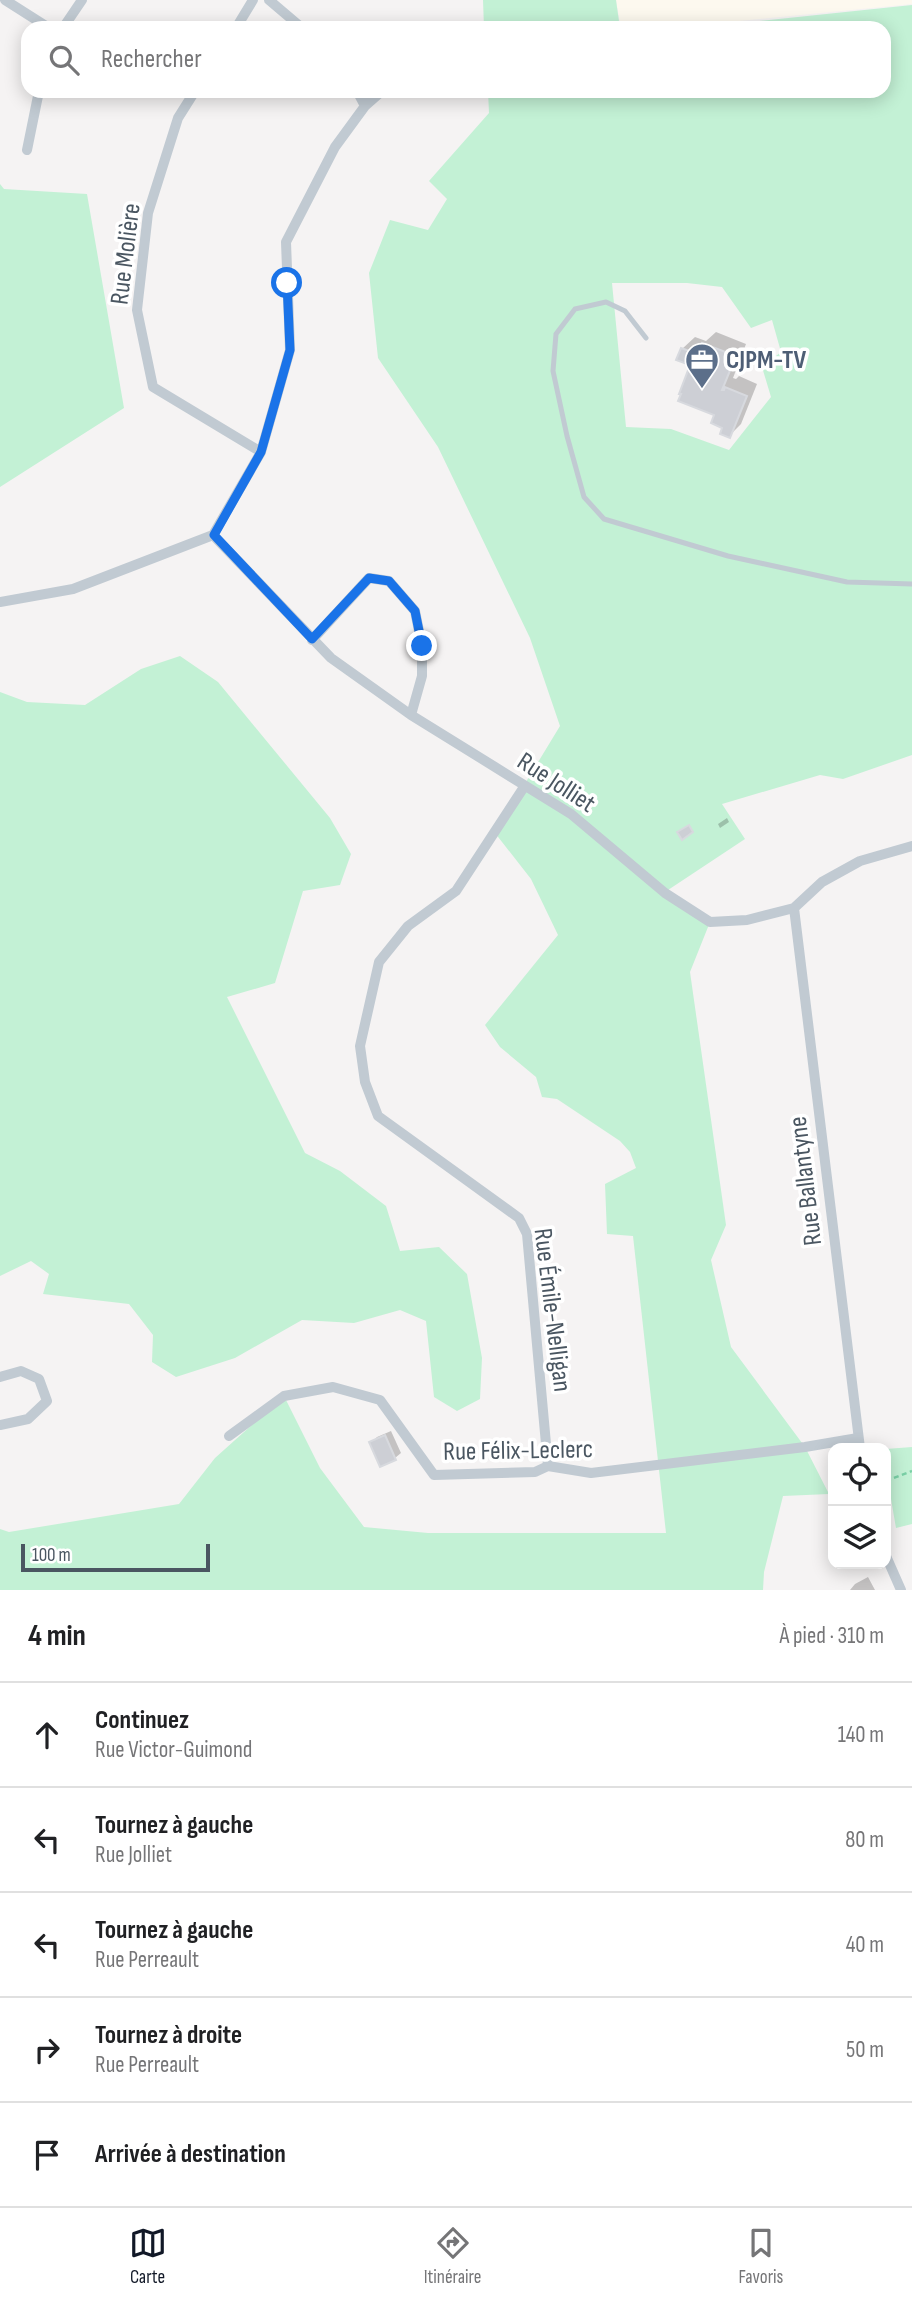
<!DOCTYPE html>
<html lang="fr">
<meta charset="utf-8">
<style>
:root{--surface:#fff;--page:#f6f6f6;--text:#202124;--muted:#757577;--line:#e0e0e0;--accent:#111827}
body{margin:0;font-family:"Sofia Sans Condensed",sans-serif;background:var(--page);color:var(--text)}
.controls{position:absolute;right:21px;bottom:21px;display:grid;overflow:hidden;border-radius:14px;box-shadow:0 4px 18px #0003}
.controls button{width:63px;height:63px;display:grid;place-items:center;padding:0;border:0;border-bottom:2px solid var(--line);background:var(--surface);color:var(--text);font:35px sans-serif}
.scale{position:absolute;left:21px;bottom:18px;width:189px;box-sizing:border-box;padding-left:7px;border:4px solid #4a5661;border-top:0;font-size:19px;line-height:24px;white-space:nowrap;color:#4a5661;-webkit-text-stroke:5px #fff;paint-order:stroke}
.stop{position:absolute;width:21px;height:21px;margin:-16px;border:5px solid #1a73e8;border-radius:50%;background:#fff}
.stop.end{background:#1a73e8;border-color:#fff;box-shadow:0 2px 7px #0008}
.list{margin:0;padding:0;list-style:none}
h2{display:flex;justify-content:space-between;align-items:center;height:91px;margin:0;padding:0 28px;font-size:30px}
h2 small{font-size:23px;font-weight:400;color:var(--muted)}
.list li{display:grid;grid-template-columns:46px 1fr auto;gap:21px;align-items:center;box-sizing:border-box;height:105px;padding:0 28px;border-top:2px solid var(--line)}
.list b{display:block;font-size:26px;white-space:nowrap}
.list p{margin:0;font-size:23px;white-space:nowrap;color:var(--muted)}
.list em{font-size:23px;font-style:normal;color:var(--muted)}
.icon{flex:none;width:38px;height:38px;fill:none;stroke:currentColor;stroke-width:2;stroke-linecap:round;stroke-linejoin:round}
.map{position:relative;flex:none;width:912px;height:1590px;overflow:hidden}
.search{position:absolute;background:var(--surface);box-shadow:0 4px 18px #0003;left:21px;right:21px;top:21px;height:77px;display:flex;align-items:center;gap:18px;box-sizing:border-box;padding:0 24px;border-radius:21px;color:var(--muted);font-size:26px}
.sheet{height:616px;background:var(--surface)}
nav{display:flex;justify-content:space-around;align-items:center;box-sizing:border-box;height:98px;border-top:2px solid var(--line);background:var(--surface);font-size:19px;color:var(--muted)}
nav a{display:grid;justify-items:center;gap:4px}
nav .on{color:var(--accent)}
.map>svg:first-child{display:block}
</style>
<div class="map">
<svg width="912" height="1590" viewBox="0 0 912 1590">
<rect width="100%" height="100%" fill="#f5f3f3"/>
<path fill="#fdf9ef" d="M616 0H912V4L668 28H621Z"/>
<path fill="#c3f1d5" fill-rule="evenodd" d="M483 0H616L620 28H484Z
M912 5V755L843 779 820 775 722 804 745 839 665 892 710 922 690 972 726 1225 711 1260 731 1347 805 1447 829 1494 783 1496 764 1572 763 1590H0V1529L9 1532 179 1504 215 1458 284 1396 320 1468 364 1527 428 1533H666L633 1236 607 1234 605 1184 636 1168 630 1152 620 1141 557 1099 542 1097 536 1077 500 1047 485 1025 558 935 531 879 495 833 560 726 530 638 438 447 378 358 369 273 390 220 428 230 447 199 429 181 489 113 488 91H884V28H693ZM612 283H687L722 287 751 328 772 320 781 352 762 367 771 397 729 450 671 429 626 427Z
M0 184 4 189 87 194 124 408 0 487Z
M180 656 218 682 330 818 351 854 340 885 303 891 275 983 227 997 305 1153 340 1171 386 1206 400 1251 439 1247 467 1274 482 1358 480 1399 457 1411 434 1397 426 1321 400 1310 354 1323 302 1320 235 1358 176 1377 152 1362 153 1335 129 1304 43 1294 49 1274 31 1261 0 1276V692L27 702 85 705 141 669Z
M912 1447V1524L896 1528 886 1470V1449Z"/>
<path fill="#0003" d="M716 332 746 344 733 378 736 379 739 376 757 384 741 424 729 436 682 349 695 337 706 341Z
M727 818 729 822 720 828 718 824Z
M391 1431 401 1453 395 1458 381 1465 371 1443 377 1437Z
M868 1577 875 1590H850L855 1584Z"/>
<path fill="#cdcfd5" stroke="#d7d9de" stroke-width="2" d="M702 343 736 356 722 390H724L725 387 747 396 730 438 720 434 722 428 711 423 714 415 678 401 681 394H679L690 365 676 360 681 348 698 354Z
M689 825 693 832 682 840 677 832Z
M385 1435 396 1460 380 1467 369 1442Z"/>
<g fill="none" stroke-linecap="round" stroke-linejoin="round">
<path stroke="#7ad0a6" stroke-width="2.5" stroke-dasharray="5 3.5" stroke-linecap="butt" d="M886 1481 912 1471"/>
<path stroke="#c1cad2" stroke-width="5" d="M646 338 625 311 606 302 575 309 556 334 553 371 567 436 584 497 604 519 728 556 847 582 912 584"/>
<path stroke="#c1cad2" stroke-width="10" d="M5 0 49 28
M269 0 302 28
M63 28 82 0
M236 28 253 0
M490 28 494 26
M195 91 178 118 148 213 137 310 153 387 261 452
M357 91 365 106
M27 150 39 91
M213 535 331 658 411 715 571 814 665 893 710 922 747 920 794 908 822 882 860 861 912 846
M0 602 73 589 213 535 261 452 290 350 286 242 335 147 365 106 382 91
M312 640 369 578 389 581 415 611 422 646V676L411 715
M524 787 456 891 408 926 379 962 360 1046 365 1082 378 1116 519 1218 527 1234 548 1466
M794 908 860 1448
M0 1377 21 1371 39 1379 47 1401 28 1419 0 1425
M229 1436 284 1396 333 1387 380 1400 434 1475 535 1472 548 1466 591 1473 805 1447 858 1438
M886 1556 901 1590"/>
</g>
<g fill="none" stroke-linecap="round" stroke-linejoin="round">
<path stroke="#1a73e8" stroke-width="9" d="M287 283 290 350 261 452 214 535 312 639 369 578 389 581 415 611 422 646"/>
</g>
<defs>
<g id="office-pin" transform="scale(1.75)"><path d="M0 17L-7.5 6A9.5 9.5 0 1 1 7.5 6Z" fill="#5c6f8a" stroke="#fff"/><path d="M-6-3h4V-5.5h4V-3h4V5H-6ZM-1-4.5V-3h2v-1.5ZM-6 0V1H6V0Z" fill="#fff"/></g>
</defs>
<g fill-rule="evenodd">
<use href="#office-pin" x="702" y="360"/>
</g>
<g text-anchor="middle" dominant-baseline="central" stroke-width="7" stroke-linejoin="round" paint-order="stroke">
<g font-size="26" fill="#4a5661" stroke="#fff">
<text transform="translate(126 254) rotate(-83)">Rue Molière</text>
<text transform="translate(556 783) rotate(33)">Rue Jolliet</text>
<text transform="translate(806 1181) rotate(-97)">Rue Ballantyne</text>
<text transform="translate(552 1310) rotate(83)">Rue Émile-Nelligan</text>
<text transform="translate(518 1451) rotate(-1)">Rue Félix-Leclerc</text>
</g>
<g font-size="26" font-weight="bold" fill="#4e5e75" stroke="#fff" text-anchor="start">
<text x="726" y="360">CJPM-TV</text>
</g>
</g>
</svg>
<div class="controls">
<button><svg class="icon" aria-label="locate" viewBox="0 0 24 24"><circle cx="12" cy="12" r="6"/><path d="M12 2v4M12 18v4M2 12h4M18 12h4"/></svg></button>
<button><svg class="icon" aria-label="layers" viewBox="0 0 24 24"><path d="M12 4l9 5-9 5-9-5zM3 14l9 5 9-5"/></svg></button>
</div>
<div class="scale">100 m</div>
<div class="stop" style="left:287px;top:283px"></div>
<div class="stop end" style="left:422px;top:646px"></div>
<div class="search"><svg class="icon" aria-label="search" viewBox="0 0 24 24"><circle cx="10" cy="10" r="6"/><path d="M15 15l6 6"/></svg>Rechercher</div>
</div>
<section class="sheet">
<h2>4 min<small>À pied · 310 m</small></h2>
<ul class="list">
<li><svg class="icon" aria-label="ahead" viewBox="0 0 24 24"><path d="M12 20V5M6 11l6-6 6 6"/></svg><div><b>Continuez</b><p>Rue Victor-Guimond</p></div><em>140 m</em></li>
<li><svg class="icon" aria-label="left" viewBox="0 0 24 24"><path d="M17 20v-9H6M10 6l-5 5 5 5"/></svg><div><b>Tournez à gauche</b><p>Rue Jolliet</p></div><em>80 m</em></li>
<li><svg class="icon" aria-label="left" viewBox="0 0 24 24"><path d="M17 20v-9H6M10 6l-5 5 5 5"/></svg><div><b>Tournez à gauche</b><p>Rue Perreault</p></div><em>40 m</em></li>
<li><svg class="icon" aria-label="right" viewBox="0 0 24 24"><path d="M7 20v-9h11M14 6l5 5-5 5"/></svg><div><b>Tournez à droite</b><p>Rue Perreault</p></div><em>50 m</em></li>
<li><svg class="icon" aria-label="arrive" viewBox="0 0 24 24"><path d="M6 21V4h12l-3 4 3 4H6"/></svg><div><b>Arrivée à destination</b></div></li>
</ul>
</section>
<nav>
<a class="on"><svg class="icon" aria-label="map" viewBox="0 0 24 24"><path d="M3 6l6-2 6 2 6-2v14l-6 2-6-2-6 2zM9 4v14M15 6v14"/></svg>Carte</a>
<a><svg class="icon" aria-label="directions" viewBox="0 0 24 24"><path d="M12 3l9 9-9 9-9-9zM9 14v-3h6M13 9l2 2-2 2"/></svg>Itinéraire</a>
<a><svg class="icon" aria-label="saved" viewBox="0 0 24 24"><path d="M7 4h10v16l-5-4-5 4z"/></svg>Favoris</a>
</nav>
